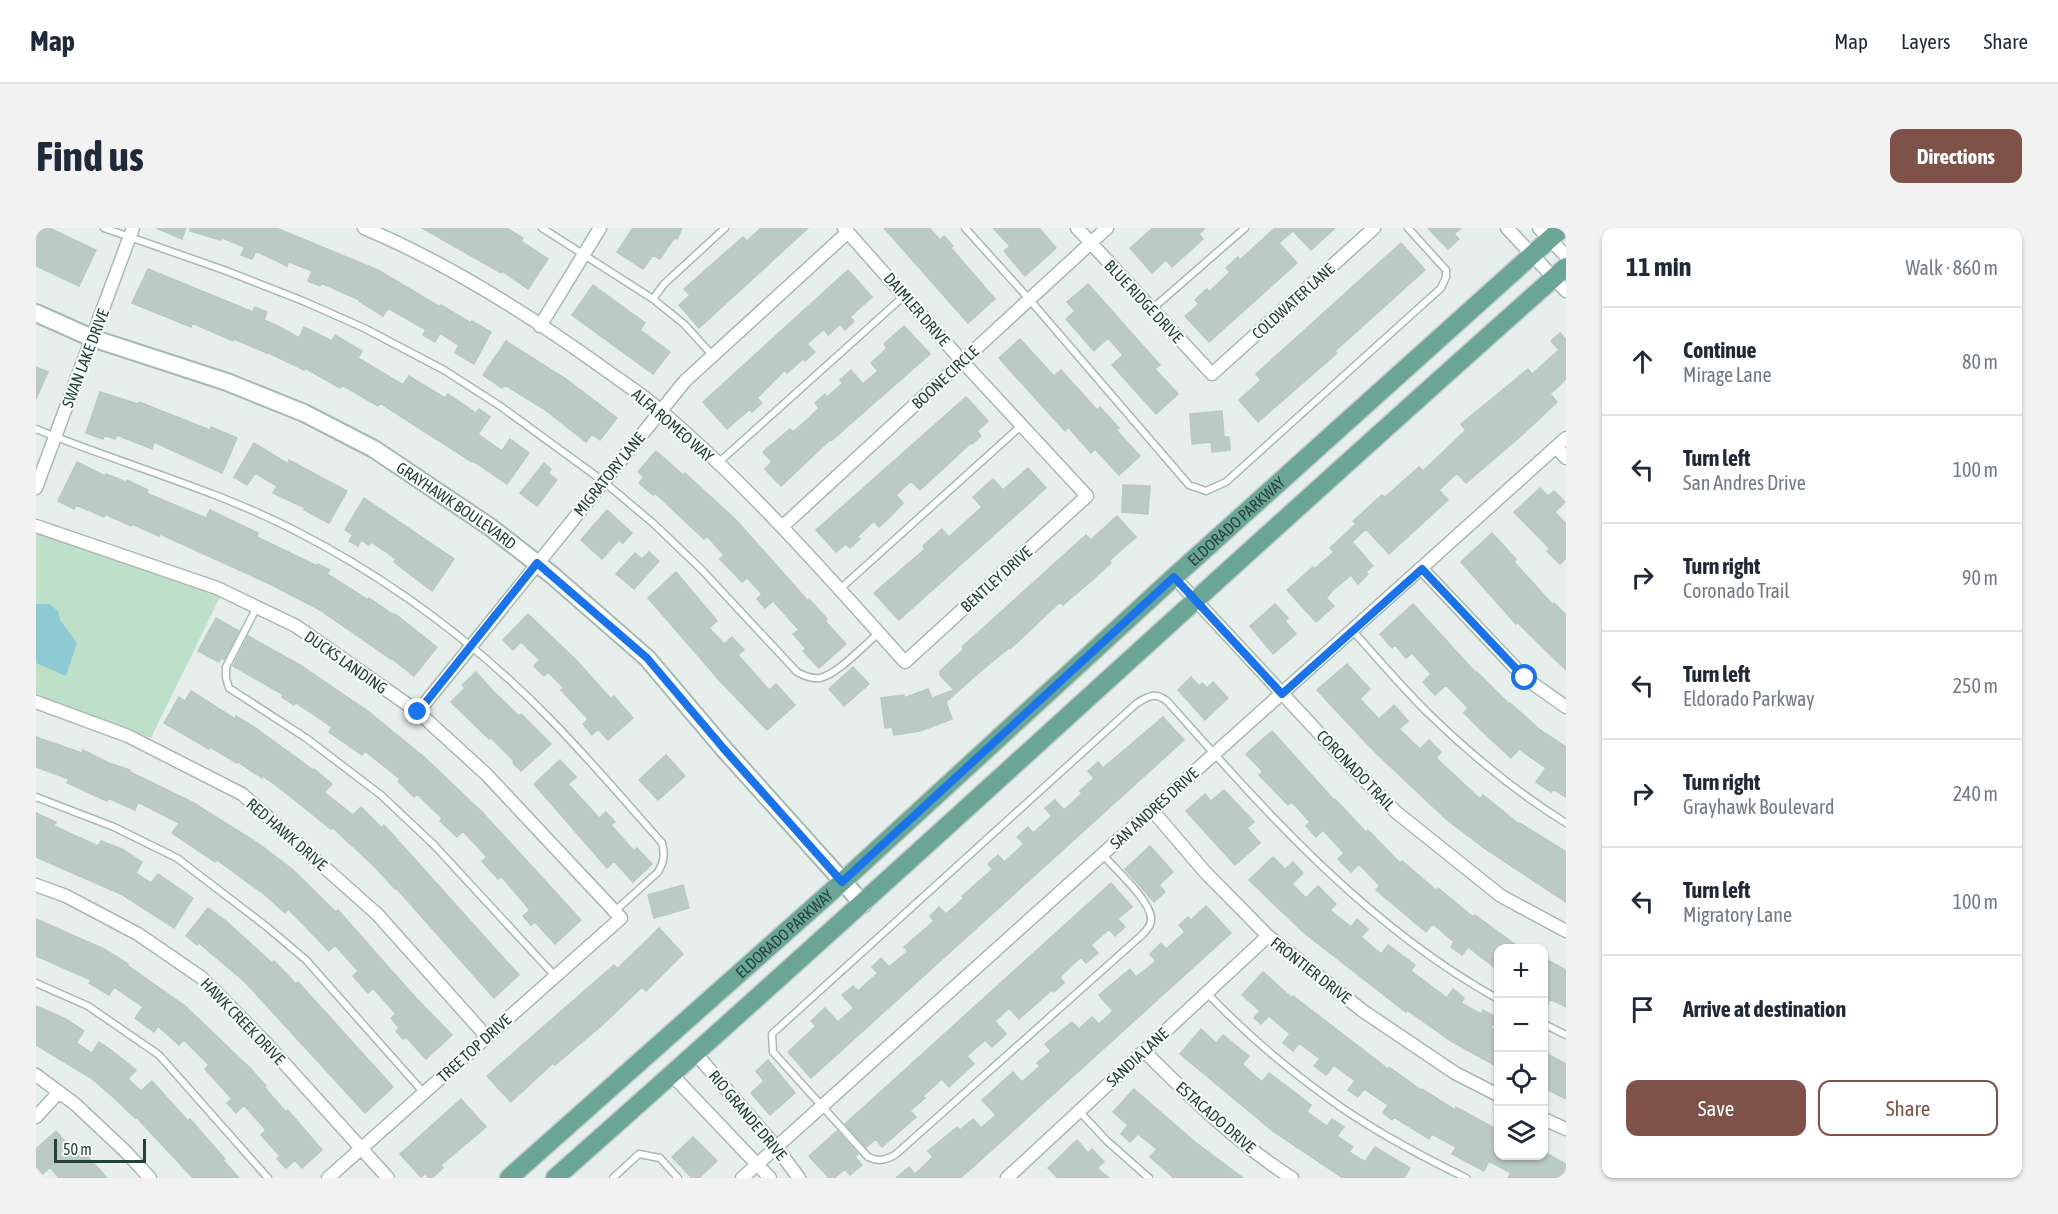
<!DOCTYPE html>
<meta charset="utf-8">
<style>
:root{--surface:#fff;--page:#f2f2f3;--text:#1f2937;--muted:#747a83;--line:#e0e1e3;--accent:#7f5249}
body{margin:0;font-family:"Asap Condensed",sans-serif;background:var(--page);color:var(--text)}
.controls{position:absolute;right:18px;bottom:18px;display:grid;overflow:hidden;border-radius:12px;box-shadow:0 2px 4px #0004}
.controls button{width:54px;height:54px;display:grid;place-items:center;padding:0;border:0;border-bottom:2px solid var(--line);background:var(--surface);color:var(--text);font:30px sans-serif}
.scale{position:absolute;left:18px;bottom:15px;width:92px;box-sizing:border-box;padding-left:6px;border:3px solid #24423a;border-top:0;font-size:16px;line-height:21px;white-space:nowrap;color:#24423a;-webkit-text-stroke:4px #f7fbf9;paint-order:stroke}
.stop{position:absolute;width:18px;height:18px;margin:-14px;border:4px solid #1a73e8;border-radius:50%;background:#fff}
.stop.end{background:#1a73e8;border-color:#fff;box-shadow:0 2px 6px #0008}
.list{margin:0;padding:0;list-style:none}
h2{display:flex;justify-content:space-between;align-items:center;height:78px;margin:0;padding:0 24px;font-size:26px}
h2 small{font-size:20px;font-weight:400;color:var(--muted)}
.list li{display:grid;grid-template-columns:39px 1fr auto;gap:18px;align-items:center;box-sizing:border-box;height:108px;padding:0 24px;border-top:2px solid var(--line)}
.list b{display:block;font-size:22px;white-space:nowrap}
.list p{margin:0;font-size:20px;white-space:nowrap;color:var(--muted)}
.list em{font-size:20px;font-style:normal;color:var(--muted)}
.actions{display:flex;gap:12px;padding:18px 24px}
.actions a{flex:1;padding:14px 0;border:2px solid var(--accent);border-radius:12px;text-align:center;font-size:21px;color:var(--accent)}
.actions .main{background:var(--accent);color:#fff}
.icon{flex:none;width:33px;height:33px;fill:none;stroke:currentColor;stroke-width:2;stroke-linecap:round;stroke-linejoin:round}
.map{position:relative;flex:none;width:1530px;height:950px;overflow:hidden;border-radius:12px}
header{display:flex;align-items:center;gap:36px;box-sizing:border-box;height:84px;padding:0 30px;background:var(--surface);border-bottom:2px solid var(--line)}
header strong{font-size:28px}
nav{display:flex;gap:33px;margin-inline-start:auto;font-size:21px}
.intro{display:flex;align-items:center;justify-content:space-between;box-sizing:border-box;height:144px;padding:0 36px}
h1{margin:0;font-size:42px}
.button{padding:15px 27px;border-radius:12px;background:var(--accent);color:#fff;font-size:21px;font-weight:700}
main{display:flex;gap:36px;padding:0 36px}
aside{flex:1;background:var(--surface);border-radius:12px;box-shadow:0 2px 4px #0004}
.map>svg:first-child{display:block}
</style>
<header>
<strong>Map</strong>
<nav><a>Map</a><a>Layers</a><a>Share</a></nav>
</header>
<div class="intro"><h1>Find us</h1><a class="button">Directions</a></div>
<main>
<div class="map">
<svg width="1530" height="950" viewBox="0 0 1530 950">
<rect width="100%" height="100%" fill="#e6efeb"/>
<path fill="#bfe0c8" d="M2 302 184 369 115 510 0 469V303Z"/>
<path fill="#8ec9d4" d="M0 376H13L22 383 24 392 41 415 30 448 0 435Z"/>
<path fill="#bbcac4" stroke="#b8c9c2" stroke-width="1.5" d="M0 0H13L60 22 43 58 0 38Z
M120 0H150L146 11Z
M154 0H240L342 42 404 79 405 77 435 95 436 93 455 104 438 136 419 125 423 117 404 105 399 114 387 107 390 102 352 80 347 88 323 73 324 72 285 55 284 58 272 53 276 43 253 34 251 38 220 23 216 31 205 27 209 19 186 10 185 12 154 3Z
M386 0H470L487 10 485 13 512 31 492 61 466 43 465 45Z
M597 0H646L641 11 638 10 624 31 617 27 607 41 581 24Z
M725 0H772L663 100 643 77 654 67 648 61 707 9 711 13Z
M848 0H893L904 12 908 8 917 18 915 20 959 71 932 95Z
M957 0H1003L1020 20 989 48 968 23 974 18Z
M1117 0H1169L1163 6 1167 11 1136 39 1130 32 1116 45 1094 20Z
M1239 0H1299L1275 22 1257 3 1243 15 1261 35 1173 114 1149 88 1163 76 1159 72 1171 61 1173 64 1194 44 1190 40 1202 29 1204 32Z
M1392 0H1425L1418 6 1423 11 1412 21Z
M1365 15 1389 42 1299 123 1301 125 1222 194 1203 172 1225 152 1220 146Z
M112 41 217 84 219 79 231 84 228 92 242 98 263 110 268 99 296 113 299 107 326 123 322 130 367 157 373 148 409 170 412 166 440 185 443 181 454 189 442 206 466 223 474 211 493 225 471 256 437 233 436 234 344 175 342 178 306 157 304 160 269 140 268 142 231 124V125L198 111 197 113 156 95 155 99 96 75Z
M812 42 836 69 814 89 818 93 809 102 804 96 792 107 788 101 771 116 779 124 769 133 767 131 751 145 749 142 721 170 726 175 716 184 714 181 691 201 667 174Z
M1052 56 1124 137 1119 141 1142 166 1120 186 1076 137 1087 127 1072 110 1058 123 1030 91 1039 83 1031 74Z
M557 57 609 95 604 102 634 124 617 146 536 87Z
M868 98 894 126 796 212 795 211 745 258 729 241 736 234 727 224 754 201 757 204 775 188 783 180 779 175 789 166 791 169 807 155 804 152 815 142 827 156 842 143 835 135 851 120 848 116Z
M1524 105 1530 112V151L1514 166 1521 174 1486 207 1430 255 1421 245 1403 262 1412 272 1353 326 1330 301 1316 314 1337 338 1330 344 1332 346 1322 356 1315 347 1297 362 1290 370 1298 378 1280 394 1251 362 1277 339 1278 341 1298 324 1294 320 1320 296 1317 293 1346 267 1349 269 1383 239 1387 243 1430 202 1425 196 1492 141 1496 146 1523 122 1515 113Z
M984 111 1018 148 1025 142 1061 182 1064 179 1083 200 1080 202 1104 228 1083 247 1059 221 1055 225 1032 199 1029 203 963 130Z
M470 113 530 151 581 190 564 212 556 206 550 214 508 181 469 157 466 160 447 147Z
M0 139 12 144 0 171Z
M64 164 102 176 103 174 174 202 175 199 201 210 186 245 118 214 116 221 81 207 79 211 68 207 67 211 50 205Z
M930 169 952 193 941 203 945 208 936 216 935 215 884 262 875 253 860 267 867 275 853 290 843 299 838 293 821 309 824 311 814 320 810 316 800 324 780 302Z
M1186 183 1188 209H1193L1194 222 1176 224 1175 214 1156 216 1154 186Z
M218 215 252 236 253 232 311 263 293 295 268 282 269 280 237 265 241 258 219 245 211 257 198 249Z
M620 223 647 247 649 245 701 293 772 373 773 371 791 391 789 393 810 416 783 440 767 423 770 421 757 406 763 402 737 373 729 380 721 371 726 366 711 350 706 354 684 331 688 327 671 308 668 311 619 265 617 267 603 255 608 249 602 244Z
M41 234 69 248 70 246 90 254 91 252 112 262 110 265 170 290 174 282 222 305 221 309 281 338 282 336 294 342 291 346 332 372 333 370 358 387 359 386 401 419 378 448 355 430V431L284 382 232 355 124 306 123 308 96 296 95 298 69 286 68 289 40 277 38 281 22 273Z
M508 235 515 241 512 245 521 252 501 278 484 265Z
M992 240 1010 260 863 392 838 365 889 321 887 318 906 301 913 309 946 279 937 269 957 251 967 262Z
M1087 257 1114 258 1112 286 1086 284Z
M1504 260 1512 268 1518 263 1529 274 1519 284 1530 296V330L1524 336 1511 323 1514 321 1478 284Z
M328 270 418 331 396 363 358 334 360 331 335 314 333 317 325 312 322 318 313 313 317 307 309 302Z
M571 282 596 305 587 315 583 312 566 331 545 312Z
M1081 288 1100 309 1073 333 1075 335 1054 354 1027 377 1024 374 974 421 973 420 946 442 910 474 916 491 884 503 858 507 856 499 849 500 845 470 868 467V470L892 461 896 470 918 462 904 447V443L928 421 926 419 1050 307 1055 312Z
M1456 305 1480 331 1478 334 1517 377 1518 375 1530 387V442L1482 395 1480 396 1425 334Z
M613 324 623 333 598 361 580 346 599 325 606 331Z
M640 344 681 393 673 400 688 416 696 409 708 422 702 427 733 462 740 456 759 477 731 502 684 453 612 370Z
M1239 376 1252 390 1249 393 1260 406 1237 426 1214 398Z
M1377 376 1440 445 1441 444 1473 476 1474 475 1503 501 1530 519V569L1517 561 1515 564 1500 554 1510 540 1483 521 1475 530 1446 503 1428 485 1432 480 1410 457 1399 467 1387 454 1395 446 1376 425 1370 430 1359 417 1356 420 1344 406Z
M492 386 541 433 575 471 578 468 597 490 572 512 562 501 556 507 547 496 552 491 525 462 528 460 512 444 508 448 498 438 504 432 485 414 477 422 467 412Z
M180 390 203 403 188 432 185 430 183 434 162 423Z
M212 408 264 437 333 484 388 529 446 584 545 692 519 716 499 694 495 697 487 688 494 682 465 648 462 651 446 633 451 629 427 603 421 609 404 593 406 590 381 566 378 569 362 553 364 551 329 523 326 527 293 504 296 499 260 475 258 477 246 469 248 467 197 438Z
M1311 436 1334 461 1324 471 1343 491 1358 477 1372 493 1363 501 1384 521 1393 512 1405 524 1400 530 1444 571 1447 567 1483 596 1484 595 1530 624V674L1448 620 1410 591 1339 524 1305 488 1281 462Z
M817 439 833 456 808 478 793 461Z
M440 444 457 463 483 488 485 486 515 516 485 543 477 535 478 533 454 509 453 511 415 474 429 460 426 457Z
M1155 449 1163 458 1166 455 1171 460 1177 454 1192 470 1169 492 1142 462Z
M155 463 199 491 200 488 221 501 277 542 278 541 296 556 288 564 317 587 325 579 346 600 348 597 483 747 458 770 360 660 359 661 339 639 297 600 295 601 250 565 227 548 226 550 202 534 201 535 174 519 173 521 128 495 143 469 149 473Z
M1127 489 1148 512 775 850 752 824 780 798 775 793 789 780 802 794 818 780 806 767 817 758 822 763 842 745 836 739 845 730 853 739 872 723 868 719 898 693 894 688 903 679 910 686 928 670 926 668 957 641 952 636 962 627 968 634 988 616 981 609 992 599 997 605 1016 588 1009 580 1019 572 1028 582 1046 565 1044 563 1058 550 1052 543 1062 534 1067 540Z
M1236 503 1298 572 1299 571 1330 604 1332 602 1364 635 1366 633 1400 662 1402 660 1437 689 1439 687 1484 720H1462V742L1432 719 1426 727 1415 719 1418 714 1397 696 1390 704 1340 662 1344 658 1323 636 1315 644 1302 631 1308 625 1287 602 1280 609 1270 598 1274 594 1256 574 1252 577 1231 555 1223 547 1227 544 1210 526Z
M0 509 46 525 47 522 73 535 94 542V544L156 574 223 616 256 641 300 684 302 682 379 769 416 807 390 831 370 809 367 811 360 803 363 800 355 790 360 786 337 760 332 765 317 748 322 743 299 717 293 723 252 681 249 685 228 666 181 632 179 634 136 605 143 595 102 574 99 582 72 570 71 573 31 555 33 551 0 539Z
M630 527 649 548 622 572 603 552Z
M524 532 540 549 532 556 563 590 570 584 579 594 575 597 598 623 601 620 616 636 597 654 578 633 571 640 498 556Z
M1188 562 1218 594 1211 600 1224 615 1199 637 1150 583 1169 566 1175 573Z
M0 585 20 594 18 598 62 618 65 613 86 621 106 634 100 645 115 655 122 646 157 670 138 700 87 667 0 629Z
M1114 618 1137 644 1123 657 1129 664 1118 674 1089 641Z
M1237 629 1249 641 1257 634 1267 645 1256 656 1270 670 1282 658 1300 676 1294 682 1315 699 1321 691 1332 701 1325 709 1345 726 1352 717 1379 737 1375 743 1411 770 1417 761 1428 770 1425 775 1445 786 1447 782 1461 790 1455 800 1462 804V839L1415 813 1371 782 1370 784 1267 704 1213 652Z
M1075 655 1096 679 1082 691 1089 699 1079 708 1073 701 1055 717 1062 725 1050 735 1045 729 1024 749 1028 755 1018 764 1016 762 983 791 973 780 959 793 970 806 956 819 949 812 931 828 938 836 913 859 906 851 887 868 889 870 874 883 880 889 846 919 840 911 830 919 809 896Z
M647 657 653 680 618 690 612 667Z
M1170 678 1195 705 937 939 924 950H860L873 939 879 946 897 929 892 923 921 899 924 902 937 891 945 900 960 887 946 872 977 844 986 854 1004 838 1001 835 1015 823 1009 816 1036 794 1043 801 1056 789 1063 796 1077 783 1063 767 1094 741 1100 749 1120 733 1114 726 1125 715 1130 721 1149 704 1143 697 1152 689 1155 692Z
M172 680 190 693 236 735 238 733 260 756 262 754 357 859 329 885 209 754 163 715 161 717 150 708Z
M0 691 68 721 92 736 91 737 149 778 214 840 230 858 228 859 250 884 252 882 286 922 266 940 259 932 250 940 241 931 244 928 225 907 230 902 208 877 200 885 191 875 196 871 169 841 173 837 148 812 143 817 122 798 118 804 99 790 107 779 78 759 73 767 53 755 55 752 0 728Z
M623 700 647 726 610 763 606 759 564 799 519 837 517 835 475 874 451 848 578 737 581 741Z
M1513 733 1530 742V779L1514 771 1508 785V744Z
M1227 744 1256 770 1257 768 1352 841 1353 839 1385 862 1386 861 1419 882 1420 879 1462 902V927H1508V924L1530 936V950H1472L1475 945 1453 933 1448 943 1416 926 1420 919 1396 906 1393 911 1358 889 1356 892 1347 885 1352 877 1328 861 1322 869 1312 862 1319 853 1298 837 1290 847 1278 838 1284 831 1263 815 1257 823 1247 815 1254 806 1233 788 1225 796 1218 790 1224 783 1206 767Z
M0 778 28 790 48 803 40 815 56 825 63 814 75 822 100 842 92 851 105 863 116 853 152 893 154 891 189 931 187 932 203 950H157L100 889 99 890 76 868 55 850 0 817Z
M1165 801 1180 815 1187 807 1213 828 1206 836 1226 854 1233 845 1275 877 1271 884 1291 898 1296 891 1308 899 1301 908 1317 919 1313 924 1329 934 1339 919 1374 940 1368 950H1307L1238 904 1144 826Z
M1508 824 1530 836V871L1508 860Z
M732 832 759 865 734 887 715 865 728 853 720 843Z
M1098 861 1159 914 1207 950H1138L1114 929 1121 921 1102 906 1094 914 1085 906 1092 897 1077 884Z
M425 871 450 899 405 937 407 940 396 950H393L389 946 385 949 364 926Z
M20 903 39 925 44 920 71 950H23L14 939 7 946 0 938V921Z
M801 903 822 926 819 929 826 937 814 947 809 941 798 950H793L773 928Z
M657 909 681 933 663 950H656L636 929Z
M1041 912 1052 925 1056 921 1068 934 1061 940 1073 950H1022L1012 940Z"/>
<g fill="none" stroke-linecap="round" stroke-linejoin="round">
<g stroke="#a8b8b2" stroke-width="9">
<path id="lane" d="M68 0 188 42 267 73 328 100 408 142 464 178 567 253 618 296 665 341 761 444C768 448 776 451 784 450 802 446 828 417 843 405
M506 0 617 71 648 96 677 128
M929 0 993 71 1153 257 1170 263 1190 254 1405 60 1410 49V42L1372 0
M617 71 628 56 689 0
M1116 81 1209 0
M0 201C85 236 176 260 258 302 354 351 441 416 516 493 554 532 590 574 626 615 629 626 628 634 622 644L579 683
M682 235 868 68
M804 361 986 197
M221 379 190 439V450L193 460 270 510 345 567 398 617 519 748
M1317 403C1341 430 1365 458 1391 484 1433 525 1480 564 1530 595
M0 569 78 599 141 630 231 699 270 732 388 865
M1067 627C1079 641 1114 672 1115 690 1116 697 1111 701 1107 706L859 927C849 932 843 934 832 929L737 824 736 806 1101 475C1114 468 1118 464 1131 473 1231 585 1329 697 1462 771
M0 755 52 778 123 827 232 950
M1171 765C1207 803 1249 839 1292 870 1334 901 1383 927 1430 950
M1508 796 1530 807
M1043 883 1071 913 1113 950
M577 950 603 926 624 930 642 950"/>
</g>
<g stroke="#a8b8b2" stroke-width="15">
<path id="street" d="M328 0C412 35 492 86 567 140 586 154 607 167 625 183 714 259 791 347 869 434L1051 268 926 133 808 0
M1041 0 1176 146 1338 0
M1471 0 1530 63
M1503 0 1530 28
M504 98 564 0
M1520 219 1530 230
M0 260 97 0
M0 298 181 360 260 398 382 484 450 546 585 690 292 950
M747 298 1071 0
M1386 341 1489 450 1530 479
M1138 349 1294 517 1360 584 1465 668 1530 703
M0 474 92 508 206 566 341 686 451 809
M382 484 649 153 812 4
M1116 582 1169 644 1232 708 1327 783 1419 845 1462 867
M0 657 30 668 102 706 166 750 229 814 352 950
M1108 823C1154 869 1201 915 1256 950
M660 826 740 919 763 950
M0 847 39 876 90 924 114 950
M636 847 734 950
M0 889 23 864
M1508 891 1530 901
M706 950 1530 210
M971 950 1232 708"/>
</g>
<g stroke="#a4bbb3" stroke-width="20">
<g id="secondary">
<path id="s1" d="M0 85 56 110 191 154 268 185 338 221 454 299 516 347 611 430 688 521 827 676"/>
</g>
</g>
<g stroke="#c2cac8" stroke-width="21">
<g id="primary">
<path id="s2" d="M473 950 806 654 1138 349 1526 0"/>
<path d="M519 950C859 650 1190 340 1530 39"/>
</g>
</g>
<use href="#lane" stroke="#fff" stroke-width="6"/>
<use href="#street" stroke="#fff" stroke-width="12"/>
<use href="#secondary" stroke="#fff" stroke-width="16"/>
<use href="#primary" stroke="#6aa596" stroke-width="18"/>
</g>
<g fill="none" stroke-linecap="round" stroke-linejoin="round">
<path stroke="#1a73e8" stroke-width="8" d="M382 484 501 335 611 430 688 521 806 654 1138 349 1246 466 1386 341 1489 450"/>
</g>
<g text-anchor="middle" dominant-baseline="central" stroke-width="4.5" stroke-linejoin="round" paint-order="stroke">
<g font-size="16" fill="#24423a" stroke="#f7fbf9">
<text transform="translate(1108 73) rotate(47)">BLUE RIDGE DRIVE</text>
<text transform="translate(1257 73) rotate(-42)">COLDWATER LANE</text>
<text transform="translate(881 81) rotate(49)">DAIMLER DRIVE</text>
<text transform="translate(49 130) rotate(-69)">SWAN LAKE DRIVE</text>
<text transform="translate(909 149) rotate(-43)">BOONE CIRCLE</text>
<text transform="translate(637 197) rotate(41)">ALFA ROMEO WAY</text>
<text transform="translate(573 246) rotate(-51)">MIGRATORY LANE</text>
<text stroke="none"><textPath href="#s1" startOffset="465">GRAYHAWK BOULEVARD</textPath></text>
<text stroke="none"><textPath href="#s2" startOffset="980">ELDORADO PARKWAY</textPath></text>
<text transform="translate(960 351) rotate(-42)">BENTLEY DRIVE</text>
<text transform="translate(310 434) rotate(35)">DUCKS LANDING</text>
<text transform="translate(1320 542) rotate(46)">CORONADO TRAIL</text>
<text transform="translate(1118 580) rotate(-42)">SAN ANDRES DRIVE</text>
<text transform="translate(251 606) rotate(41)">RED HAWK DRIVE</text>
<text stroke="none"><textPath href="#s2" startOffset="368">ELDORADO PARKWAY</textPath></text>
<text transform="translate(1275 742) rotate(38)">FRONTIER DRIVE</text>
<text transform="translate(207 793) rotate(46)">HAWK CREEK DRIVE</text>
<text transform="translate(438 820) rotate(-42)">TREE TOP DRIVE</text>
<text transform="translate(1101 829) rotate(-43)">SANDIA LANE</text>
<text transform="translate(712 887) rotate(50)">RIO GRANDE DRIVE</text>
<text transform="translate(1180 889) rotate(41)">ESTACADO DRIVE</text>
</g>
</g>
</svg>
<div class="controls">
<button>+</button>
<button>−</button>
<button><svg class="icon" aria-label="locate" viewBox="0 0 24 24"><circle cx="12" cy="12" r="6"/><path d="M12 2v4M12 18v4M2 12h4M18 12h4"/></svg></button>
<button><svg class="icon" aria-label="layers" viewBox="0 0 24 24"><path d="M12 4l9 5-9 5-9-5zM3 14l9 5 9-5"/></svg></button>
</div>
<div class="scale">50 m</div>
<div class="stop" style="left:1489px;top:450px"></div>
<div class="stop end" style="left:382px;top:484px"></div>
</div>
<aside>
<h2>11 min<small>Walk · 860 m</small></h2>
<ul class="list">
<li><svg class="icon" aria-label="ahead" viewBox="0 0 24 24"><path d="M12 20V5M6 11l6-6 6 6"/></svg><div><b>Continue</b><p>Mirage Lane</p></div><em>80 m</em></li>
<li><svg class="icon" aria-label="left" viewBox="0 0 24 24"><path d="M17 20v-9H6M10 6l-5 5 5 5"/></svg><div><b>Turn left</b><p>San Andres Drive</p></div><em>100 m</em></li>
<li><svg class="icon" aria-label="right" viewBox="0 0 24 24"><path d="M7 20v-9h11M14 6l5 5-5 5"/></svg><div><b>Turn right</b><p>Coronado Trail</p></div><em>90 m</em></li>
<li><svg class="icon" aria-label="left" viewBox="0 0 24 24"><path d="M17 20v-9H6M10 6l-5 5 5 5"/></svg><div><b>Turn left</b><p>Eldorado Parkway</p></div><em>250 m</em></li>
<li><svg class="icon" aria-label="right" viewBox="0 0 24 24"><path d="M7 20v-9h11M14 6l5 5-5 5"/></svg><div><b>Turn right</b><p>Grayhawk Boulevard</p></div><em>240 m</em></li>
<li><svg class="icon" aria-label="left" viewBox="0 0 24 24"><path d="M17 20v-9H6M10 6l-5 5 5 5"/></svg><div><b>Turn left</b><p>Migratory Lane</p></div><em>100 m</em></li>
<li><svg class="icon" aria-label="arrive" viewBox="0 0 24 24"><path d="M6 21V4h12l-3 4 3 4H6"/></svg><div><b>Arrive at destination</b></div></li>
</ul>
<div class="actions"><a class="main">Save</a><a>Share</a></div>
</aside>
</main>
